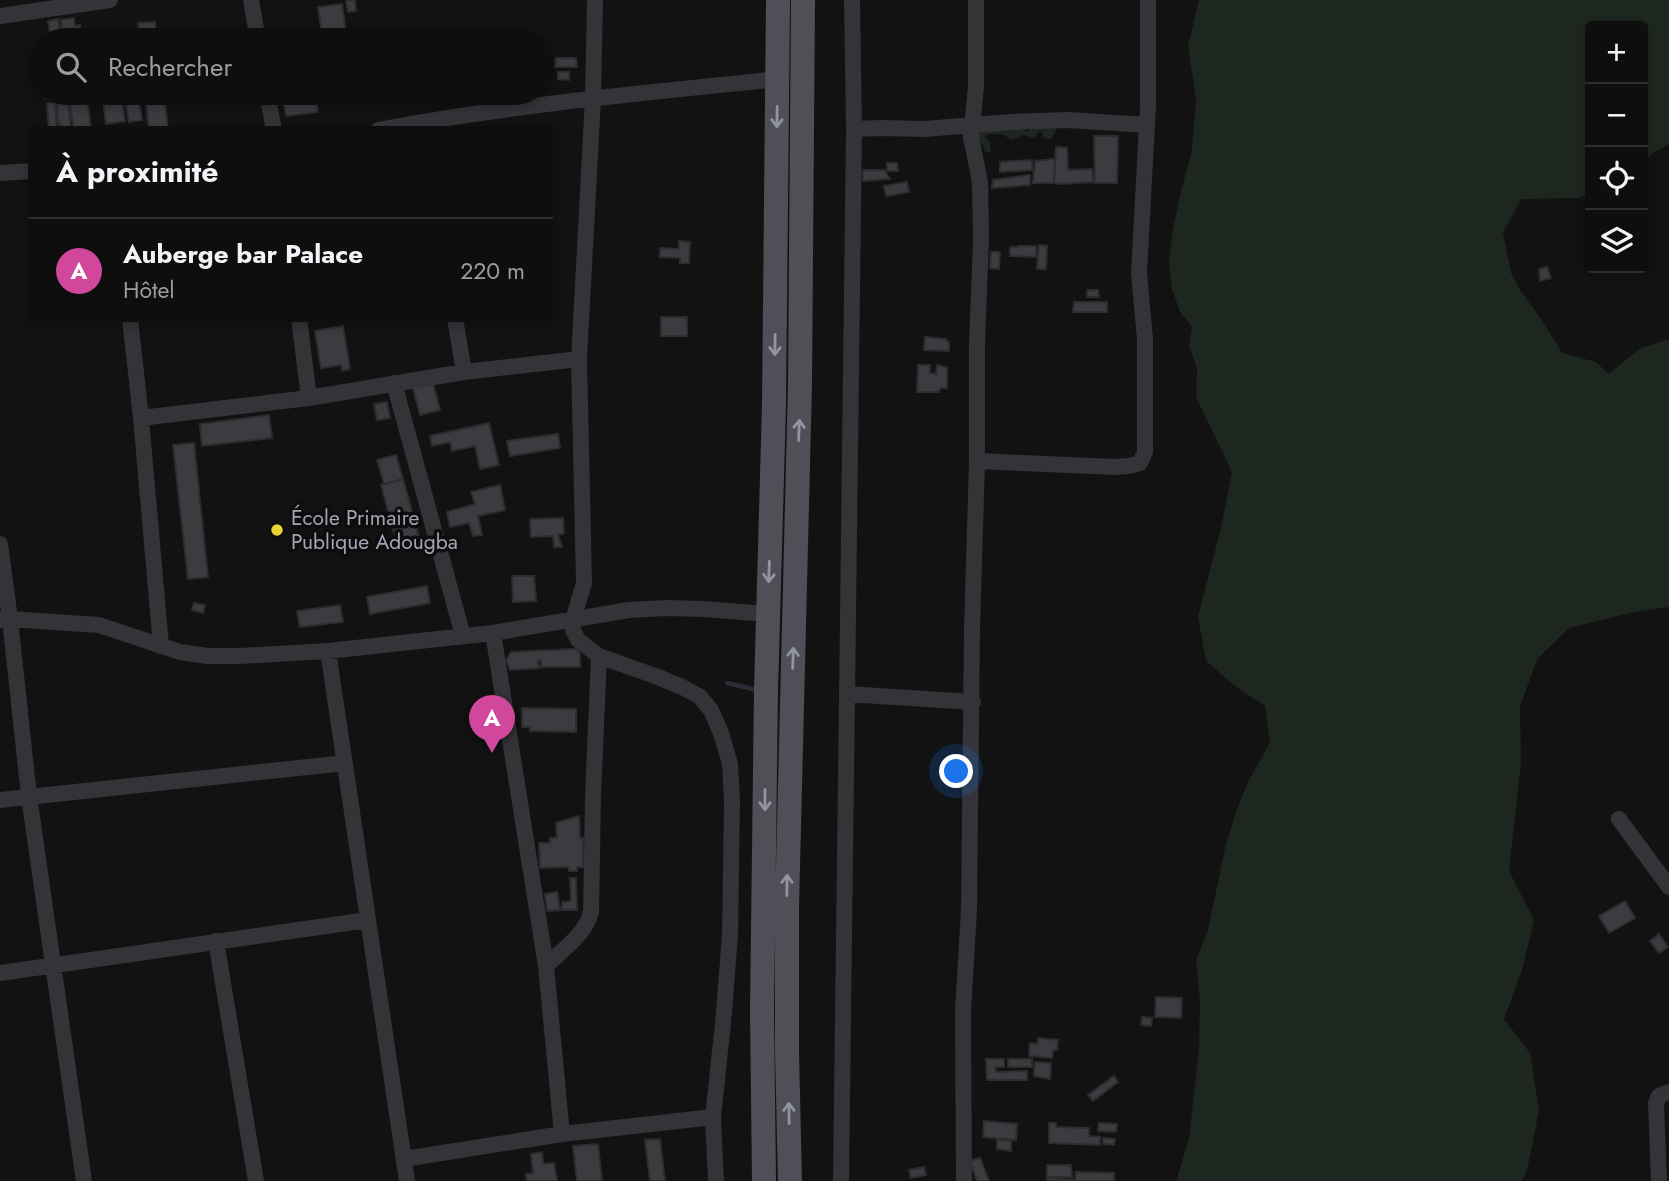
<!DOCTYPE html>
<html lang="fr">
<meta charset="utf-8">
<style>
:root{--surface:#0e0e0e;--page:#1c1c1c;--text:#f1f3f6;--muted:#9b9c9e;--line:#2e2e2e;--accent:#ea580c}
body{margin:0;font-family:Jost,sans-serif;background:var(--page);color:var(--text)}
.controls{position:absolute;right:21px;top:21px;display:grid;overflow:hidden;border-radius:7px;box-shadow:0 4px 10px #0003}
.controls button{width:63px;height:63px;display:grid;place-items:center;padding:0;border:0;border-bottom:2px solid var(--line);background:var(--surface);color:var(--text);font:35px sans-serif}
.you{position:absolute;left:957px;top:772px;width:24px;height:24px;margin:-18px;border:5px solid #fff;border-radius:50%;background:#1a73e8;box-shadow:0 0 0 10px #1a73e833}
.badge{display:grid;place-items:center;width:46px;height:46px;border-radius:50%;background:var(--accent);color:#fff;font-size:23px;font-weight:700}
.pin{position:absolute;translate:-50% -58px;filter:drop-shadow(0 2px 4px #0008)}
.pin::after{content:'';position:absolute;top:37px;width:24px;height:21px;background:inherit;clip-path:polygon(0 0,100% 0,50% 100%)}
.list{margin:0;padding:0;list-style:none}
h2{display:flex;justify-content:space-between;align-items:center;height:91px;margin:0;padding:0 28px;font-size:30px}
h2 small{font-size:23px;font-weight:400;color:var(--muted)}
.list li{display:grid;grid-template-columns:46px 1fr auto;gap:21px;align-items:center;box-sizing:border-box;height:105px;padding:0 28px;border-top:2px solid var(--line)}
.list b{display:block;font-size:26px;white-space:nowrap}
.list p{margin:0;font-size:23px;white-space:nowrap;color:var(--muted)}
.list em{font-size:23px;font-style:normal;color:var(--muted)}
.icon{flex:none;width:38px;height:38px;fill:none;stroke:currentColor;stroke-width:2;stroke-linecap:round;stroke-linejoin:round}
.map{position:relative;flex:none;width:1669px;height:1181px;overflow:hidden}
.search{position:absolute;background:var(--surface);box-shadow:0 4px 10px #0003;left:28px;top:28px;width:525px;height:77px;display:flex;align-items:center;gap:18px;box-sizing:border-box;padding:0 24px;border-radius:38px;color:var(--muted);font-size:26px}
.panel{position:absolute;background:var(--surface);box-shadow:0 4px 10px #0003;left:28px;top:126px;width:525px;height:196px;border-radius:7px}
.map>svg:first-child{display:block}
</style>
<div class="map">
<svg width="1669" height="1181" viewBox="0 0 1669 1181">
<rect width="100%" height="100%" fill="#121213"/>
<path fill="#1e2620" d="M1199 0H1669V144L1653 153 1643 162V26H1590V193L1579 198 1521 199 1503 233 1511 273 1520 290 1542 320 1562 353 1596 362 1609 374 1639 349 1669 339V607L1634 612 1569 628 1537 659 1520 707 1521 762 1509 871 1534 920 1522 970 1504 1019 1530 1053 1539 1110 1527 1171 1522 1181H1176L1189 1139 1199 1048 1200 1001 1196 960 1208 930 1225 848 1236 812 1247 784 1270 742 1265 706 1236 687 1206 661 1198 616 1221 528 1232 472 1196 397 1197 368 1189 346 1192 327 1180 312 1172 289 1169 264 1172 235 1180 195 1192 150 1196 99 1188 46Z
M995 115 1004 116 1027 132 1032 127 1057 128 1051 139H1046L1042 137 1043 134 1040 131 1034 138 1023 135 1012 140 1002 134H988L985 137 990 143 991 151 986 153 982 144 978 142 972 126Z"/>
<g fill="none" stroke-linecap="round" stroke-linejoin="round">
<path stroke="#292d36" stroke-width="4.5" d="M727 683 757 690"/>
</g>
<path fill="#3c3c40" stroke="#2d2c2f" stroke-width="2" d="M346 0H355L356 11 348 12Z
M342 4 347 40H323L318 7Z
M74 18 75 26 80 25 82 40H63L61 20Z
M58 19 61 36 51 38 48 21Z
M155 22 156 36 139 37 138 23Z
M135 31 137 40H128L126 33Z
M556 58H576L577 67H555Z
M558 72H569V80L558 79Z
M44 93H84L45 99Z
M102 93H121L125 121 106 124Z
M124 93H138L142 120 129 122Z
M145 93H164L168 130H149Z
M282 93H315L318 112 286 116Z
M87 97 91 130H74L69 99Z
M68 99 71 130H62V126H59L56 100Z
M55 102 57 130H49L47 103Z
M1094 136H1118L1117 183H1095Z
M1056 147 1067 148 1068 170 1092 169 1093 182 1060 184 1054 183Z
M1055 159 1054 183H1033L1035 161Z
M1032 160V170L1000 172V162Z
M887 163H897L898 171H887Z
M863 170H884L890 179 863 181Z
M1030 175V185L992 188 993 180Z
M907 182 909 192 886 196 884 186Z
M679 241 690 242 689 263H680V258L660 257V248L679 249Z
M1039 245 1047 246 1046 269H1037Z
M1018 246H1036V257L1010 256V247H1018Z
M991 252H1000L999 269 990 268Z
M1547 267 1551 278 1540 281 1539 269Z
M1087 290H1098L1099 297H1087Z
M1074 302H1107V312H1073Z
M661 317H687V336H661Z
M343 326 350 369 342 371 341 365 321 368 315 331Z
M925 337 946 339V341L949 342V351L924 350Z
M918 365H930V373L936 374 937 365 947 367V388H940L939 392H917Z
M433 383 440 410 420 415 413 388Z
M387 402 390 418 377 420 374 404Z
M269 415 272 438 202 446 200 424Z
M489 423 499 465 480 469 475 446 452 451 450 442 432 446 430 436Z
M558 434 560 448 510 456 507 441Z
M194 443 208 577 188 579 173 445Z
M396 455 403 479 384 484 377 460Z
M403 479 421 544 399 550 381 485Z
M500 485 505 510 478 516 482 535 473 536 469 523 450 527 447 512 475 504 471 492Z
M563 518 564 533 558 535 562 547H554L553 536 531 537 530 519Z
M512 576H534L536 601 513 602Z
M427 586 430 603 370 614 367 597Z
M194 603 205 605 203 613 192 610Z
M340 605 343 622 300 627 297 611Z
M575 649 580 653V667H541V660L538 661 539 668 510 670 506 660 511 652Z
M522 708 576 709V732L530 731V727H522Z
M579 816 580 838H583V867H577V871H569L568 867 540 868 539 843H550V838H557L556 823Z
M570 878H576L577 910H562V902L571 901Z
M557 892 560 910 547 911 545 894Z
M1625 901 1635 918 1609 933 1599 916Z
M1659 934 1668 947 1659 953 1650 941Z
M1156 997 1182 998 1181 1018 1155 1017Z
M1142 1017 1152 1018 1151 1026 1141 1025Z
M1038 1038 1058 1040 1057 1050H1053L1052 1058 1029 1056 1030 1043 1038 1044Z
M986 1059H1004V1067H995L996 1072 1027 1071V1080H987Z
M1008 1059H1032V1067H1008Z
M1035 1062 1051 1063 1050 1079 1034 1076Z
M1114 1076 1118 1082 1093 1101 1088 1095Z
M984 1121 1017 1124 1016 1140 983 1137Z
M1049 1123H1056V1127L1089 1128V1136L1100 1137V1145L1049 1143Z
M1099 1123 1117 1124 1116 1132 1098 1131Z
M1103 1138 1115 1139 1114 1145 1103 1144Z
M660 1139 665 1181H650L645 1140Z
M997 1140 1011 1141V1151L997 1149Z
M598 1144 602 1181H577L573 1146Z
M542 1152 543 1164 554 1163 557 1181H527L526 1174 533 1173 531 1154Z
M980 1158 989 1181H977L970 1161Z
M1047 1165H1071L1072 1177H1047Z
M924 1167 926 1175 911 1178 909 1170Z
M1076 1172 1114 1173V1181H1075Z
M1047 1178 1073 1180V1181H1047Z"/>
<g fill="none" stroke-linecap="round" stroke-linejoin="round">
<path stroke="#333338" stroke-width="16" d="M251 0 258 40
M595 0 593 99 579 359 584 583 573 620V630L578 640 599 656 658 677 682 687 699 696 711 710 721 733 730 764 732 800 730 936 723 1023 713 1117 716 1181
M0 16 110 0
M267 93 274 130
M854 129 881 128 925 129 1010 122 1068 120 1147 125
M378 130C510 105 645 93 778 79
M0 173 32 171
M130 318 141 418 161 646
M299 318 309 398
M455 318 464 372
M394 383 463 636
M141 418 309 398 464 372 579 359
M977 461 1115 467 1129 466 1140 463 1145 452V339L1139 273 1148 106V0
M0 544 10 619 29 796 84 1181
M0 620 10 619 99 625 180 652 208 656H240L328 651 493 633 629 610 666 608 704 609 768 614
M493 633 546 966 562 1134
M328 651 407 1181
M847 694 973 702
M0 800 345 763
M1619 819 1669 887
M216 941 256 1181
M546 966C562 950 586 934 591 912L593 797 599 656
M0 973 368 920
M404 1159 562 1134 713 1117
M841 1181 854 129 852 0
M964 1181 963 1011 969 910 972 629 977 461V344L981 239 980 182 971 137 976 87V0
M1659 1181 1656 1103 1659 1096 1669 1092"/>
<path stroke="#4f4f57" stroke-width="24" d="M764 1181 762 1011 766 690 774 405 778 0
M790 1181 787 1051V906L800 384 803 0"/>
</g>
<defs><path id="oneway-shaft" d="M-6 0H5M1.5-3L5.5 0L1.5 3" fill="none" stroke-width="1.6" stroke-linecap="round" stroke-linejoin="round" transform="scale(1.75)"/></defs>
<g stroke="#9394a1">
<use href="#oneway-shaft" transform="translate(777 117) rotate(91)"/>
<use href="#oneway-shaft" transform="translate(775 345) rotate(91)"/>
<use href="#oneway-shaft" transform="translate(799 430) rotate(-88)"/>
<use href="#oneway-shaft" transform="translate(769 572) rotate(92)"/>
<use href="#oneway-shaft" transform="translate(793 658) rotate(-88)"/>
<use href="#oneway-shaft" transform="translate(765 800) rotate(90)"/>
<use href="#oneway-shaft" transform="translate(787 885) rotate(-89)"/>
<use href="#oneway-shaft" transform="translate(789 1113) rotate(-91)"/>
</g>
<circle fill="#ead433" stroke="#0d0d0e" stroke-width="2.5" cx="277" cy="530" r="7"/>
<g text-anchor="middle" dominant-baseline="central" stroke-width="7" stroke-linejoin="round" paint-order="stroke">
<g font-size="21" fill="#a4a5b3" stroke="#0d0d0e" text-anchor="start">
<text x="291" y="518">École Primaire<tspan x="291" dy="24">Publique Adougba</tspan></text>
</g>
</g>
</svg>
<div class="controls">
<button>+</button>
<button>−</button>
<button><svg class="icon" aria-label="locate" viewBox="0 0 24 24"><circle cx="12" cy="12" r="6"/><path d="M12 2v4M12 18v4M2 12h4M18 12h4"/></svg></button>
<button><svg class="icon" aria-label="layers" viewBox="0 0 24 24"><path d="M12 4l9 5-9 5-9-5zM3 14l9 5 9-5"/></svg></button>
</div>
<div class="you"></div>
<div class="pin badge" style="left:492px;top:753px;background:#d1479c">A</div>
<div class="search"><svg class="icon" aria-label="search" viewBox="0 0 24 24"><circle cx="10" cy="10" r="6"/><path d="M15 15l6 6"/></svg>Rechercher</div>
<section class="panel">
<h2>À proximité<small></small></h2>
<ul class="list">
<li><span class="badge" style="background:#d1479c">A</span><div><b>Auberge bar Palace</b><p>Hôtel</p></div><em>220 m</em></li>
</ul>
</section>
</div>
